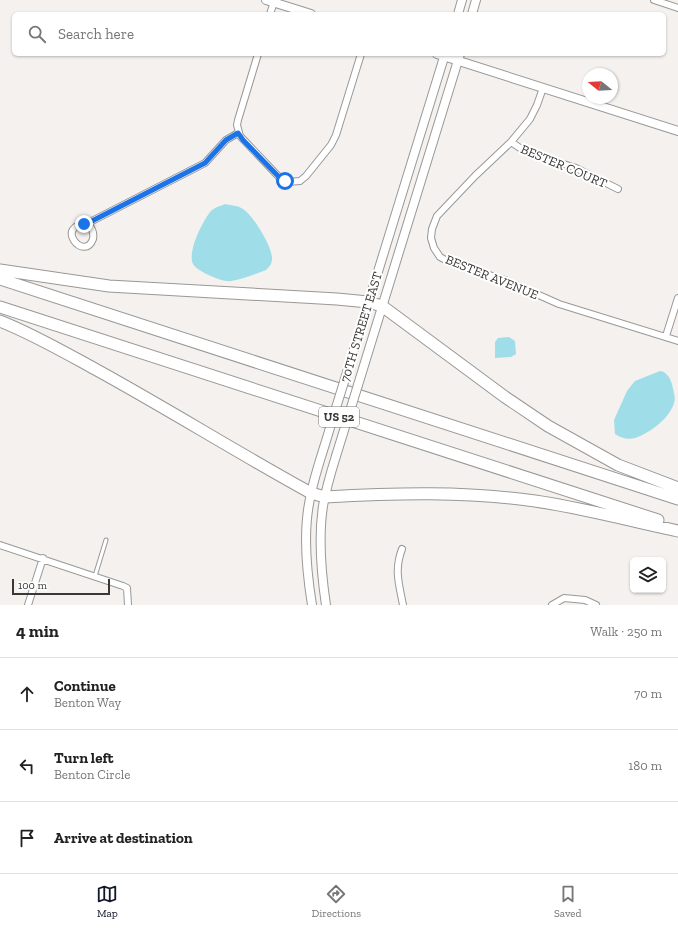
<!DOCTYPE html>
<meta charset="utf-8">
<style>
:root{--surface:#fff;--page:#f6f6f6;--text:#222;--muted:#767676;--line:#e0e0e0;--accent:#111827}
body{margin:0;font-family:"Zilla Slab",serif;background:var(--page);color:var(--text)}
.controls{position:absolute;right:12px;bottom:12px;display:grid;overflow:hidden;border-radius:6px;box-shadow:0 1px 3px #0004}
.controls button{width:36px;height:36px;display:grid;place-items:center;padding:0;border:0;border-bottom:1px solid var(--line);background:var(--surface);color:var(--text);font:20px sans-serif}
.compass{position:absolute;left:582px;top:68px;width:36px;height:36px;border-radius:50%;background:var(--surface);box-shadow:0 1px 3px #0004;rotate:288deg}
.scale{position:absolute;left:12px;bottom:10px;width:98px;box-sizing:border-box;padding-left:4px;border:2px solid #393837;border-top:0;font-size:11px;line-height:14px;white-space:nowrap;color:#393837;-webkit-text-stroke:3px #fff;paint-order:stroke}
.stop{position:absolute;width:12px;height:12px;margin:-9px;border:3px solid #1a73e8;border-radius:50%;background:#fff}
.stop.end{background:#1a73e8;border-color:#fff;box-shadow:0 1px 4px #0008}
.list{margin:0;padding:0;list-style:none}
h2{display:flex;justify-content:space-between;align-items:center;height:52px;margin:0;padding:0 16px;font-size:17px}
h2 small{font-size:13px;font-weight:400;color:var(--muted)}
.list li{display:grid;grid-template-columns:26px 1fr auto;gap:12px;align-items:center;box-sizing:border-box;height:72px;padding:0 16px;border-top:1px solid var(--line)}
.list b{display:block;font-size:15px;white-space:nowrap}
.list p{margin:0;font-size:13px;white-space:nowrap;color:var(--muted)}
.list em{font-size:13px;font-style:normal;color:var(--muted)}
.icon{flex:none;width:22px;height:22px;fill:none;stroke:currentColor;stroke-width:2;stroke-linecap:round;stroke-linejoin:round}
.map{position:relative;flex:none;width:678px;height:605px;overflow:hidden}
.search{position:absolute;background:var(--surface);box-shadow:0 1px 3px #0004;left:12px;right:12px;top:12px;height:44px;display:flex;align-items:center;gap:10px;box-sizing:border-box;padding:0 14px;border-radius:6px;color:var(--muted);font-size:15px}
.sheet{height:268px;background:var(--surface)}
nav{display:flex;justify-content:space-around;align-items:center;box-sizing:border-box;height:56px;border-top:1px solid var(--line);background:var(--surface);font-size:11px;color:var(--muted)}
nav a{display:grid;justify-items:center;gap:2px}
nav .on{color:var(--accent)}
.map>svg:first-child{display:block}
</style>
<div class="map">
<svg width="678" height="605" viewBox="0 0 678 605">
<rect width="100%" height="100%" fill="#f4f1ee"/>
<path fill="#9fdee8" d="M225 204C230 205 239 206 243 209 253 215 273 248 272 259 272 264 269 267 266 270 255 274 243 279 231 281 224 283 196 271 193 264 187 252 203 220 211 211 215 207 221 206 225 204Z
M509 337 515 341 516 354 511 357 495 358V342L498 338Z
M660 371C667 372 670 378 672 384 673 390 676 397 674 403 670 418 650 433 635 438 628 440 621 438 615 434L614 420 627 391 635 381Z"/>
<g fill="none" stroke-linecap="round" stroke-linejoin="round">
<g stroke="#9a9896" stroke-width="5">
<path id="lane" d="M95 576 106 540"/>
</g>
<g stroke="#9a9896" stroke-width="8">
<path id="street" d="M654 0 678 8
M270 14 274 2
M258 54 238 120 237 125 240 136 279 177 288 182 300 181 306 176 331 145 336 135 361 54
M543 88 537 105 530 119 511 142 475 176 437 216 432 229 431 238 434 248 440 257 449 262 505 280 559 304 678 341
M511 142 526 152 576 168 618 189
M88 224 90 222 205 163 226 140 238 133
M88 224C92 228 94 234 93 239 84 263 53 224 88 224Z
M666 336 678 298
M0 545 123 586 127 588 128 605
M402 549C394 570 399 584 403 605
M28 605 43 558
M552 605 564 598 585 600 596 605"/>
</g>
<g stroke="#9a9896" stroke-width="10">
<path id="secondary" d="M266 0 311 14
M458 14 462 0
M472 14 476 0
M437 54 678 131
M352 356 445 54
M358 385 460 54
M312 605C307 574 303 536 309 504 313 477 324 450 331 424
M326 605C321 572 318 539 323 506 326 489 331 472 336 456"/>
</g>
<g stroke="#9a9896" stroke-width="13">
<path id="highway" d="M0 270 109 286 337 299 368 302 382 306 505 397 548 426 618 465 678 488
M0 279 678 499
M0 307 658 520
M0 321C33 334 64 352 95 369 168 409 238 453 311 493L325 497C395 493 465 491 535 501 583 508 631 521 678 531"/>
</g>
<use href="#lane" stroke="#fff" stroke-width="3"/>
<use href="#street" stroke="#fff" stroke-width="6"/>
<use href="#secondary" stroke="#fff" stroke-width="8"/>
<use href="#highway" stroke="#fff" stroke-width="11"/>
<g stroke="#9a9896" stroke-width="10" stroke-linecap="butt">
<path id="secondary-bridge" d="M331 424 352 356
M336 456 358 385"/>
</g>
<use href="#secondary-bridge" stroke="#fff" stroke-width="8"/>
</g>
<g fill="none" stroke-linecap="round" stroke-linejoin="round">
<path stroke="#1a73e8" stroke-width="5" d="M84 224H88L90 222 205 163 226 140 238 133 243 140 279 177 285 181"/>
</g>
<g text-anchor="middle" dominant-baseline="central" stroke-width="4" stroke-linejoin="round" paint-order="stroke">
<rect fill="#fff" stroke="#747473" stroke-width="1" x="319" y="407" width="40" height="20" rx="3"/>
<g font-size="12" font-weight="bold" fill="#393837">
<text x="339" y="417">US 52</text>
</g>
<g font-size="13" fill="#393837" stroke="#fff">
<text transform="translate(564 166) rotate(23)">BESTER COURT</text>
<text transform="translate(492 277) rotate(22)">BESTER AVENUE</text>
<text transform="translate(361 327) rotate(-73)">70TH STREET EAST</text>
</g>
</g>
</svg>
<div class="controls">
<button><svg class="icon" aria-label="layers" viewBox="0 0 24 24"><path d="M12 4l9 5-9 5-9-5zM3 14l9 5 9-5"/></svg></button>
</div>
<svg class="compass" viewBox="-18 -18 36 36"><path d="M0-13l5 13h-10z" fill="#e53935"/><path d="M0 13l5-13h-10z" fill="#767676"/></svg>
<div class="scale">100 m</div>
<div class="stop" style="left:285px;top:181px"></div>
<div class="stop end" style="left:84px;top:224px"></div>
<div class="search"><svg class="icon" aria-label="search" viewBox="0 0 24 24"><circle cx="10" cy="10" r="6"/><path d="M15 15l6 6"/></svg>Search here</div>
</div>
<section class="sheet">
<h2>4 min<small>Walk · 250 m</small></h2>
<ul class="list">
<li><svg class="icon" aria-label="ahead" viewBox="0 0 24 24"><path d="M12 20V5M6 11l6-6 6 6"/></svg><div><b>Continue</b><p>Benton Way</p></div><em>70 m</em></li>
<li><svg class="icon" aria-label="left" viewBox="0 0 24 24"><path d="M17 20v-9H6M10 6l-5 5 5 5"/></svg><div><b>Turn left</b><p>Benton Circle</p></div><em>180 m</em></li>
<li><svg class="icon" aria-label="arrive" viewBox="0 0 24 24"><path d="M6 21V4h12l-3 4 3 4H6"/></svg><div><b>Arrive at destination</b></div></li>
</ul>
</section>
<nav>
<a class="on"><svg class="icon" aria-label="map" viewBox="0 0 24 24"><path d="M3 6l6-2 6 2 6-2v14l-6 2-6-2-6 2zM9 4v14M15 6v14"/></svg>Map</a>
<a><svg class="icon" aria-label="directions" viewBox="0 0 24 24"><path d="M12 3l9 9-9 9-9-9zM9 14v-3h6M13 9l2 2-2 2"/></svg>Directions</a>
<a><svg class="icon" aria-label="saved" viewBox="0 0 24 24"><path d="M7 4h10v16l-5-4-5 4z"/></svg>Saved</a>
</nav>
